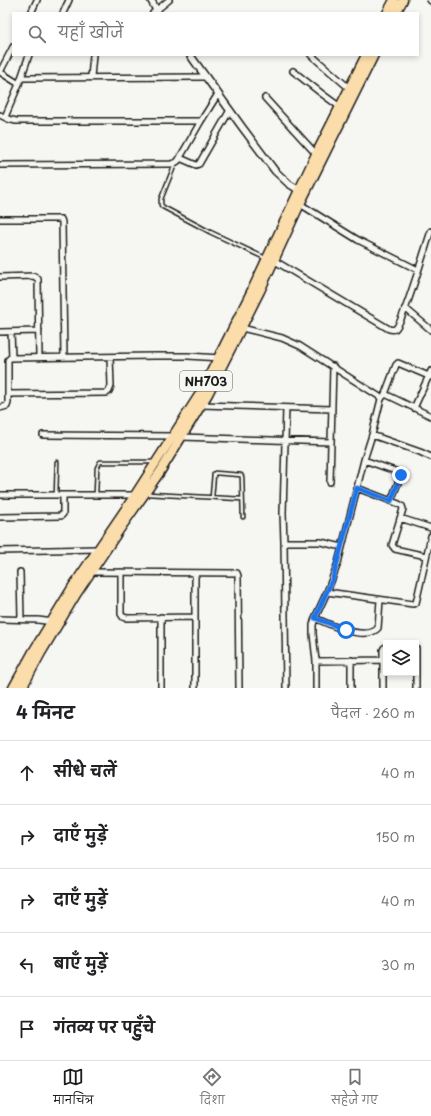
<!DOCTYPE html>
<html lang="hi">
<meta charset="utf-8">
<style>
:root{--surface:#fff;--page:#f2f2f2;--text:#202124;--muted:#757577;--line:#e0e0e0;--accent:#1c1c1c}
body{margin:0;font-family:"Playpen Sans","Playpen Sans Deva",sans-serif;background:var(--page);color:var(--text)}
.controls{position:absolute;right:12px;bottom:12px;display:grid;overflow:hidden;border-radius:0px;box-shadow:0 2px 6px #0003}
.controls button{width:36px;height:36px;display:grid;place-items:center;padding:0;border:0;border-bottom:1px solid var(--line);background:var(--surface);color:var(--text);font:20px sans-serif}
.stop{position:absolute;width:12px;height:12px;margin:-9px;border:3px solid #1a73e8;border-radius:50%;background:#fff}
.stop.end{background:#1a73e8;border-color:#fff;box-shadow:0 1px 4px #0008}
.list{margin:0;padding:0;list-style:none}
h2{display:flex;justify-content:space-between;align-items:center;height:52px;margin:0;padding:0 16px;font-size:17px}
h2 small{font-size:13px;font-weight:400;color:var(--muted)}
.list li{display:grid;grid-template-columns:26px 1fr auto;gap:12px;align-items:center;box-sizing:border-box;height:64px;padding:0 16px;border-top:1px solid var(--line)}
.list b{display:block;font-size:15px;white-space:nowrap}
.list em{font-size:13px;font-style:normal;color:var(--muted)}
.icon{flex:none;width:22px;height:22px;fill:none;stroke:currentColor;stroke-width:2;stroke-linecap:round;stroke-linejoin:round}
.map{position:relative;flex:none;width:431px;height:688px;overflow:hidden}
.search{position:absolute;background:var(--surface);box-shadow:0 2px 6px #0003;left:12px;right:12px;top:12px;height:44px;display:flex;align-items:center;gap:10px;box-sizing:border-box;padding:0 14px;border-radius:0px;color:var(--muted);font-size:15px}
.sheet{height:372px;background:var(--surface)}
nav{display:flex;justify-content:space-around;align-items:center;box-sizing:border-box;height:56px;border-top:1px solid var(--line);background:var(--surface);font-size:11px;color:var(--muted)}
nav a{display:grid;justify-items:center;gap:2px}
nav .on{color:var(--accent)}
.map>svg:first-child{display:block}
</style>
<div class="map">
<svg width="431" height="688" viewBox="0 0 431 688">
<rect width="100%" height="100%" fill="#f6f6f2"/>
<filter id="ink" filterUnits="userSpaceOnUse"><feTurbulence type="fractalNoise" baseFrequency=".025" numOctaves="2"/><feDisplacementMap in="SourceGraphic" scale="8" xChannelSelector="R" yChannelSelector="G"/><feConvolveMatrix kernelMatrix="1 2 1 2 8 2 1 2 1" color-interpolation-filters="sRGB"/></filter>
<g filter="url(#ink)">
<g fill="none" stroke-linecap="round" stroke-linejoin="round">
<g stroke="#1c1c1c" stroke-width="5.5">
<path id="service" d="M175 164 161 199V205L163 207 210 232 265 258
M96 494 97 468 100 462H154
M148 494 242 499
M56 495 57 462
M212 497 214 474 215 473 241 475 242 477 243 517"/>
</g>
<g stroke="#1c1c1c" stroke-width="8">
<path id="minor" d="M430 0 431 1
M31 13 37 0
M63 13 69 0
M153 13 169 0
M311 55 349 88
M293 71 321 93 340 107
M0 72 13 47
M0 72 19 84
M91 77 93 55
M21 78 206 77
M265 98 316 154
M0 115 8 119 16 121H201
M5 117 19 84 29 55
M180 158 196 165 199 164 230 110
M0 165 171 164 175 163 178 161 201 121 218 94
M300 204 358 240 418 270
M0 219H61L62 222 64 357
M275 261 389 329C392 330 393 330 395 329 403 324 426 245 431 231
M0 277 34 276 38 279 39 358
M405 308 431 330
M242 328 282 338 300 346 380 397 381 399
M0 332 39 331
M11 332 12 358
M8 394 107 393 109 391 111 386 110 357
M385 394 431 416
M201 405 332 409
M0 408 7 406 8 403V360L10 358 155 356H188L220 358
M414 408 431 371
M43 435 174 436
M372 435 420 452 431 457
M182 437 331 442
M364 460 401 473V475L391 501
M330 482 333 366
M357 488 399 504 402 506 403 509 392 545 395 549 426 556
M0 495H135
M0 517 61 516 63 514V495
M400 518 431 528
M284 542H321L342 547
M0 551 98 549
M20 572 21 619
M92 572 237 573 238 576 239 688
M121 572V614L123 617 127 618 194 617
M195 573V688
M327 592 413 604 416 603 431 536
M161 617V688
M315 618C328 624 366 642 378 628L380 600
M0 619 38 620 53 622
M416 649V688
M351 660V688
M316 661 383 660
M286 688 284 542 283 513 286 408
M316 688V661L313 634V625L315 618 327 592 338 563 364 460 372 435 381 399 385 394 396 365 398 363 431 377
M383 688V650L384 648 386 647"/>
</g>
<g stroke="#1c1c1c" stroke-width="9">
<path id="tertiary" d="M151 0 158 13
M190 55 242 127 275 171 289 184 302 192"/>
</g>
<g stroke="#1c1c1c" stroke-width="11">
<path id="trunk" d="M387 13 394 0
M396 13 403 0
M13 688 34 650 73 586 135 495 201 392 252 290 316 154 366 55
M22 688 41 653 77 593 120 529 160 472 208 394 260 291 300 204 374 55"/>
</g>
<use href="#service" stroke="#f6f6f2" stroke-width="2.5"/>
<use href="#minor" stroke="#f6f6f2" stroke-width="5"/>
<use href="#tertiary" stroke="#f6f6f2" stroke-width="6"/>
<use href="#trunk" stroke="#faddab" stroke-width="8"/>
</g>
</g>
<g fill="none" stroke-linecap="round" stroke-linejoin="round" filter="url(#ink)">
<path stroke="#1a73e8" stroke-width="5" d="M346 630 315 618 333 578 357 488 391 501 401 475"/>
</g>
<g text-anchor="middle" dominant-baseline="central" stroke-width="3.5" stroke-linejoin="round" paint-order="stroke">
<rect fill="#f6f6f2" stroke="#5d5d5c" stroke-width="1" x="180" y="371" width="52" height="20" rx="3"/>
<g font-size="12" font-weight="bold" fill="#1c1c1c">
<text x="206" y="381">NH703</text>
</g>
</g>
</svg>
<div class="controls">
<button><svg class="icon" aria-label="layers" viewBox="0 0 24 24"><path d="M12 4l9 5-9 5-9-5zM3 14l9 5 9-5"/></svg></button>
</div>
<div class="stop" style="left:346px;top:630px"></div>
<div class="stop end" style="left:401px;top:475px"></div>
<div class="search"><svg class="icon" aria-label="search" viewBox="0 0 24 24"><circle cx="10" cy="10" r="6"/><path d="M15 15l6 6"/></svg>यहाँ खोजें</div>
</div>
<section class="sheet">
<h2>4 मिनट<small>पैदल · 260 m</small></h2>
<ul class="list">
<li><svg class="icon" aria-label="ahead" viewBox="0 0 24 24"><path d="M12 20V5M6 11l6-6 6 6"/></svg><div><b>सीधे चलें</b></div><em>40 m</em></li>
<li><svg class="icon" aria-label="right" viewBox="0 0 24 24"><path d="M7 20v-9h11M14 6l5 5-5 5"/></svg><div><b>दाएँ मुड़ें</b></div><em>150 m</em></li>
<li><svg class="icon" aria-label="right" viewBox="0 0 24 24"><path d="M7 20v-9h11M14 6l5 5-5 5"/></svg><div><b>दाएँ मुड़ें</b></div><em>40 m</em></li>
<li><svg class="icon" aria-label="left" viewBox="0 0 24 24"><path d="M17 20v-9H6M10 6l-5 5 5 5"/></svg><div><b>बाएँ मुड़ें</b></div><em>30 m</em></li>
<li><svg class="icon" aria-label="arrive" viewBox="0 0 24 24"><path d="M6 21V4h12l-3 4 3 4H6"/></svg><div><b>गंतव्य पर पहुँचे</b></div></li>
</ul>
</section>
<nav>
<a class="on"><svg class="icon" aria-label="map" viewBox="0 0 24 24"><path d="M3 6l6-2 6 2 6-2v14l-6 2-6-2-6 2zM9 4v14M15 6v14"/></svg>मानचित्र</a>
<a><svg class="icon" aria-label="directions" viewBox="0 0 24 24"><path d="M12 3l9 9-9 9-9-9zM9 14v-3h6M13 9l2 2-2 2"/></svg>दिशा</a>
<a><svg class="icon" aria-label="saved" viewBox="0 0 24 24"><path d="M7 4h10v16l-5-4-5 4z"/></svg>सहेजे गए</a>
</nav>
